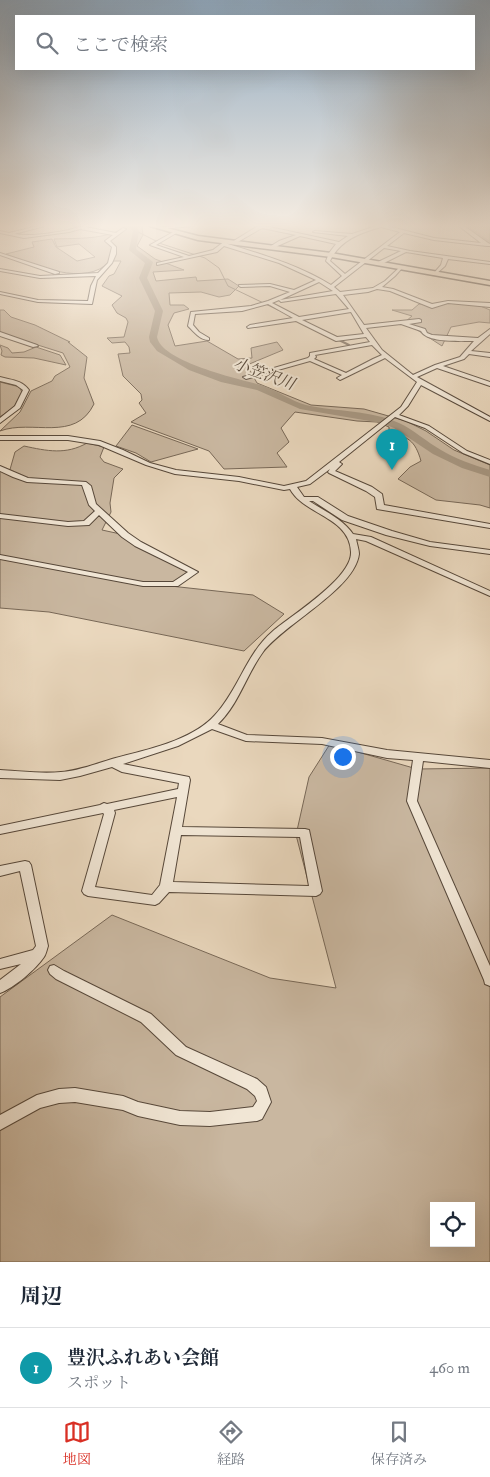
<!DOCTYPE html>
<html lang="ja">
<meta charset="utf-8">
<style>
:root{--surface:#fff;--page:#f6f6f7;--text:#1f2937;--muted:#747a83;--line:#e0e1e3;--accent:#d93025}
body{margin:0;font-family:"IM FELL Double Pica","Noto Serif JP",serif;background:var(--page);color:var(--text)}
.controls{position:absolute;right:15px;bottom:15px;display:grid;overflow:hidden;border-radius:0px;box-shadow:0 5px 20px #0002}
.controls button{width:45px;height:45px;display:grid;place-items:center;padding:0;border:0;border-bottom:1px solid var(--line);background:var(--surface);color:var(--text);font:25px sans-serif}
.you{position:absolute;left:342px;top:756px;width:18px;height:18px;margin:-12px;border:4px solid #fff;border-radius:50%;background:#1a73e8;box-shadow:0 0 0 8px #1a73e833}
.badge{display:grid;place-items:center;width:32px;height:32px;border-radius:50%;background:var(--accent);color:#fff;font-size:16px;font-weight:700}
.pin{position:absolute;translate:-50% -41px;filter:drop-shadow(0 1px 2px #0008)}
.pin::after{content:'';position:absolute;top:26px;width:18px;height:15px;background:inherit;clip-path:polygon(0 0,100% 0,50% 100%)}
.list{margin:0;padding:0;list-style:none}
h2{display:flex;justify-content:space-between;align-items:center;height:65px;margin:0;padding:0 20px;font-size:21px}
h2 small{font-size:16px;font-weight:400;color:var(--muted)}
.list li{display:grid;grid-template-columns:32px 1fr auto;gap:15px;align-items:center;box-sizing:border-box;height:80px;padding:0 20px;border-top:1px solid var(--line)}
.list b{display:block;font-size:19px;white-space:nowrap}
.list p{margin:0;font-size:16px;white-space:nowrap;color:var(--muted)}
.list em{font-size:16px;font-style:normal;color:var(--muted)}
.icon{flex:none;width:28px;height:28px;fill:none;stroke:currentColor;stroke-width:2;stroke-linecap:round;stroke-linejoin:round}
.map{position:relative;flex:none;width:490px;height:1262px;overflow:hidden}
.search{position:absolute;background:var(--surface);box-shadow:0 5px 20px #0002;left:15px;right:15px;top:15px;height:55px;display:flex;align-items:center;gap:12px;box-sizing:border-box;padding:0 18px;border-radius:0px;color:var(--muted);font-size:19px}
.sheet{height:145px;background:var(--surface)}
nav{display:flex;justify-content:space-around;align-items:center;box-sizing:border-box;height:70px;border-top:1px solid var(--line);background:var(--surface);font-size:14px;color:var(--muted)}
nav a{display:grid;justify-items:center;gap:2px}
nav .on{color:var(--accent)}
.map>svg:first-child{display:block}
</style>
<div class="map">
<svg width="490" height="1262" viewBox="0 0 490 1262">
<rect width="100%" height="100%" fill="#ead8be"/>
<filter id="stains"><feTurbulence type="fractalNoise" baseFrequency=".004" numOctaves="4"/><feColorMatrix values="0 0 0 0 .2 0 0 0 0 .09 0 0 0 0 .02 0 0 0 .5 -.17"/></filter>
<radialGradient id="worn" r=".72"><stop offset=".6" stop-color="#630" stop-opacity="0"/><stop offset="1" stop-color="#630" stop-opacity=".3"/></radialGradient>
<path fill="#c9b7a0" stroke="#786857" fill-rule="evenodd" d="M124 226H142L143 235 137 246 155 259 184 270 153 272 156 281 196 277 197 281 228 279 239 286 230 295 219 297 201 292 169 293 170 305H184L189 309 174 313 168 325 175 346 207 341 238 359 252 358 251 348 277 342 283 350 247 365 257 383 311 405 364 409 406 421 426 431 454 450 490 465V508L480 505 436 500 398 479 410 467 421 461C415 440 408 437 389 432V427L377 422 357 421 295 412 281 428 289 442 277 453 287 467 224 469 209 451 131 422 146 413 139 403 142 400 141 394 123 376 118 354 130 353 129 347 125 342 112 343 107 338 124 337 128 322 126 318 117 313 112 305 122 296 102 286 109 276 114 274 121 261H110C86 288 34 265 6 254L34 247 32 242 52 239 56 247 77 261 95 257 79 244 57 247 54 239C77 238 106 240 125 227Z
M461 226H490V244Z
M453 303 478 305 490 310V323L479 322 451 327 442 346 405 322 412 316 392 310H412L419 304Z
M0 310H4L11 317 35 325 70 342H68L87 357 84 378 94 404C75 443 32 419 0 431L20 412 31 391 52 381 55 376 70 367 63 353 0 333Z
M0 345 8 348 12 353 24 352 36 347 60 355 66 365 34 358 5 357 1 355 2 351Z
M0 382 20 387 22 393 14 407 0 417Z
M132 425 198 449 151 462 136 453 116 446Z
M87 443 104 447 100 457 104 462 123 469 114 478 110 503 111 512 102 530 125 535 193 570 175 584H152L253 595 284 614 244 651 49 612 0 608V471L9 473 15 452 24 446C47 451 66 455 87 443Z
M330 744 417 769 490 768V1262H0V997L112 915 270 978 336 988 296 835 309 777ZM434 1206H471V1243H434Z"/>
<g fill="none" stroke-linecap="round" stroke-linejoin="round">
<path stroke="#736454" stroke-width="1" d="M136 231 162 244 205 258 219 268 228 286 278 310"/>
<path stroke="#736454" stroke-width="2" d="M339 340 349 345"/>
<path fill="#a79782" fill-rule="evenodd" d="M128 226H135L139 231 136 249 153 262 147 278 163 311 157 337C162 362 239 379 261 385 277 390 291 401 306 405 337 412 370 410 399 423 414 430 427 442 441 450 456 459 473 465 490 470V477L462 468 433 454 394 428 381 423 300 409 257 390 221 382 189 370 157 351 150 342 149 337 155 311 139 278 145 263 129 250 133 231Z
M462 226H469L490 241V246Z"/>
<g stroke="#57483a" stroke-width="2">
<path id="minor" d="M38 226H45L14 234C31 237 52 233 69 230 75 228 81 226 88 226L85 227 116 233 123 228 126 229 110 241 116 247V254L112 263 97 280 92 304 38 302 0 294V292L38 300 88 301 91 286 96 276 40 278 0 271V269L40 276 98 273 108 263 112 247 105 241 113 235 80 229 69 232 24 238 0 233V231L9 233Z
M174 226H192L162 229 160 228Z
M258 226H265L339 242 348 236 313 232 315 231 352 234 376 226H387L434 238 481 243 459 226H464L488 243 490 244V246H487L434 240 404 233 387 246 410 251 490 262V264L448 259 445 266 436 274 434 273 441 265 443 258 406 252 382 264H378V262L401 251 384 248 334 287 340 292 373 288 385 281 401 266 403 267 395 276 382 287 393 289 432 304 448 301 490 303V307L448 303 432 308 390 291 377 289 368 292 343 295 364 325 419 319 421 320V322L409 324 425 329 427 333 432 335 478 338 490 329V334L471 351 490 353V357L469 354 464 359 443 366 490 382V386L437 368 417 377 490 417V421L421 385 408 406 399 415 429 426 467 451 490 460V464L463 453 425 428 395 417 339 462 342 464 335 471 372 487 382 494 384 505 490 524V528L377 509 375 497 366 491 329 473 328 472 330 469 310 484 297 487 304 497H318L348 516 392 531 430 542 490 550V554L430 546 386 535 342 520 313 501H309C324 511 343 519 353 534L371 537 490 591V596L366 541 356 539C357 544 359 550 359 554 355 589 284 624 263 652 246 675 239 704 218 724L247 735 322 738 387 750 490 760V768L423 761 417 801 490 966V986L485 984 484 980 407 801 413 760 387 758 322 744 246 741 212 729 178 746 123 764 189 777 190 780 182 827 305 829 309 830 322 891 320 894 316 896 169 892 159 903 155 905 88 896 84 894 82 891 104 814 103 813 0 834V826L100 805 104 803 107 804 178 789 179 783 122 772 112 767 80 776 60 780 0 778V770C20 771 41 774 61 772 78 771 95 764 112 759 145 750 192 741 215 715 239 689 246 654 273 631 292 615 352 578 351 552 350 517 304 515 290 489L284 490 239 481 175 474 146 465 99 445 68 440H0V436H68L100 441 123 450 150 463 176 470 239 477 284 486 306 481 401 407 417 382 385 358 340 380 337 378 342 375 310 361 246 379 243 377 308 358 310 356V353L370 342 366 337 336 341 296 321 248 328 247 327 250 325 293 318 268 304 242 311 195 314 193 325 199 332 209 338V340C200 340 194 332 188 326L191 312 251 306 268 301 290 292 270 286 241 287 239 286V285L270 284 294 290 316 280 279 263 224 246 217 252 157 265V263L184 257 150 245 175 231 178 232 156 245 189 256 213 250 225 241 228 244C263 255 299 265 331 285L342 276 326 261 329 253 336 244 300 236 273 248 271 246 279 241 296 235 262 228 236 243 232 242ZM381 227 400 232 345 274 330 261C340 240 360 233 381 227ZM319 282 333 291 280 300ZM336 294 349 309 299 317 272 303 279 300 281 302ZM351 312 364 334 337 337 302 320ZM401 324 421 331C427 343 461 341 474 341L460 357 435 365 413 375 382 350 366 328ZM372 345 382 355 373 359 346 373 314 359 316 357 315 355ZM177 797 160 885 152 895 95 887 115 813 114 810ZM181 835 300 837 309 886 173 882Z
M0 253 59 272V273L55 274 0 255Z
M0 332 37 345 38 346 33 347 0 336Z
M0 377C11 380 22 380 29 390L20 408 0 423V418L15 406 23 390 16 385 0 381Z
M0 466 28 478 86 482 91 486 96 504 128 533 141 542 198 572 178 586H143L0 559V555L143 582H173L188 572 135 546 122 537 99 515 89 525 68 526 0 518V514L68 522 84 521 95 511 89 505 82 485 27 482 13 477 0 471Z
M25 861 29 862 31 865 48 946C47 949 46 954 44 957 36 969 14 988 0 993V980L21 964 0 969V959L33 950 36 946 20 871 0 876V866Z
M54 965 64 971 151 1014 186 1047 257 1079 266 1087 271 1102 262 1119 257 1121 210 1126 180 1125 138 1116 123 1110 75 1102 59 1103 40 1108 0 1130V1115L37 1095 59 1089 75 1088 123 1096 138 1102 180 1111 210 1112 253 1107 257 1101 255 1096 247 1089 176 1055 141 1022 56 979 50 974 48 970 50 966Z"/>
</g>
<g stroke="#26180e" stroke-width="3">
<path id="major" d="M150 226H159L198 236 331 253 490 281V285L331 257 198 240Z"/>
</g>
<use href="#minor" fill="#f1e6d5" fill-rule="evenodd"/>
<use href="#major" fill="#ead8be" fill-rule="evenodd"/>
</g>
<linearGradient id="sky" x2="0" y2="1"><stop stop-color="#8ea8bf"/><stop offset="0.56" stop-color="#f6ede2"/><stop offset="1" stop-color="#f6ede2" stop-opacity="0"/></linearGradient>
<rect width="490" height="403" fill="url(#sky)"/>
<g text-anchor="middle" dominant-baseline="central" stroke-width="4" stroke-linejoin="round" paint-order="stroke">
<g font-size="16" font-style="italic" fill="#5a4b3c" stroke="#f1e6d5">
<text transform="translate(264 374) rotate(20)">小笠沢川</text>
</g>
</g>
<rect width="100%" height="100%" filter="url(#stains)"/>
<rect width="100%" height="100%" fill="url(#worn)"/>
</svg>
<div class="controls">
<button><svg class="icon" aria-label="locate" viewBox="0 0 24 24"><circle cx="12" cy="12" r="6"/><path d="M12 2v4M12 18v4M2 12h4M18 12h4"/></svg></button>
</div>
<div class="you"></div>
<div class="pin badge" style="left:392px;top:470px;background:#0f9aa8">1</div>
<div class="search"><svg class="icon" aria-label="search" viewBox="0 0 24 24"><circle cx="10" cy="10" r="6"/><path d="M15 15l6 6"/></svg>ここで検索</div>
</div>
<section class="sheet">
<h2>周辺<small></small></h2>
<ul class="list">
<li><span class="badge" style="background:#0f9aa8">1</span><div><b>豊沢ふれあい会館</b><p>スポット</p></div><em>460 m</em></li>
</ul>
</section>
<nav>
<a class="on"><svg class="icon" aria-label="map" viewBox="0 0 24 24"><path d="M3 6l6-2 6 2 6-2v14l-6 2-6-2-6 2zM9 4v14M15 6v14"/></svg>地図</a>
<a><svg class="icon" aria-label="directions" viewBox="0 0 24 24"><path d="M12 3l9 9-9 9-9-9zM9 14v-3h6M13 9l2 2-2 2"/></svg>経路</a>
<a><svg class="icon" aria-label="saved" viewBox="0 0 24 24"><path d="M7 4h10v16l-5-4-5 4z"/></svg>保存済み</a>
</nav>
